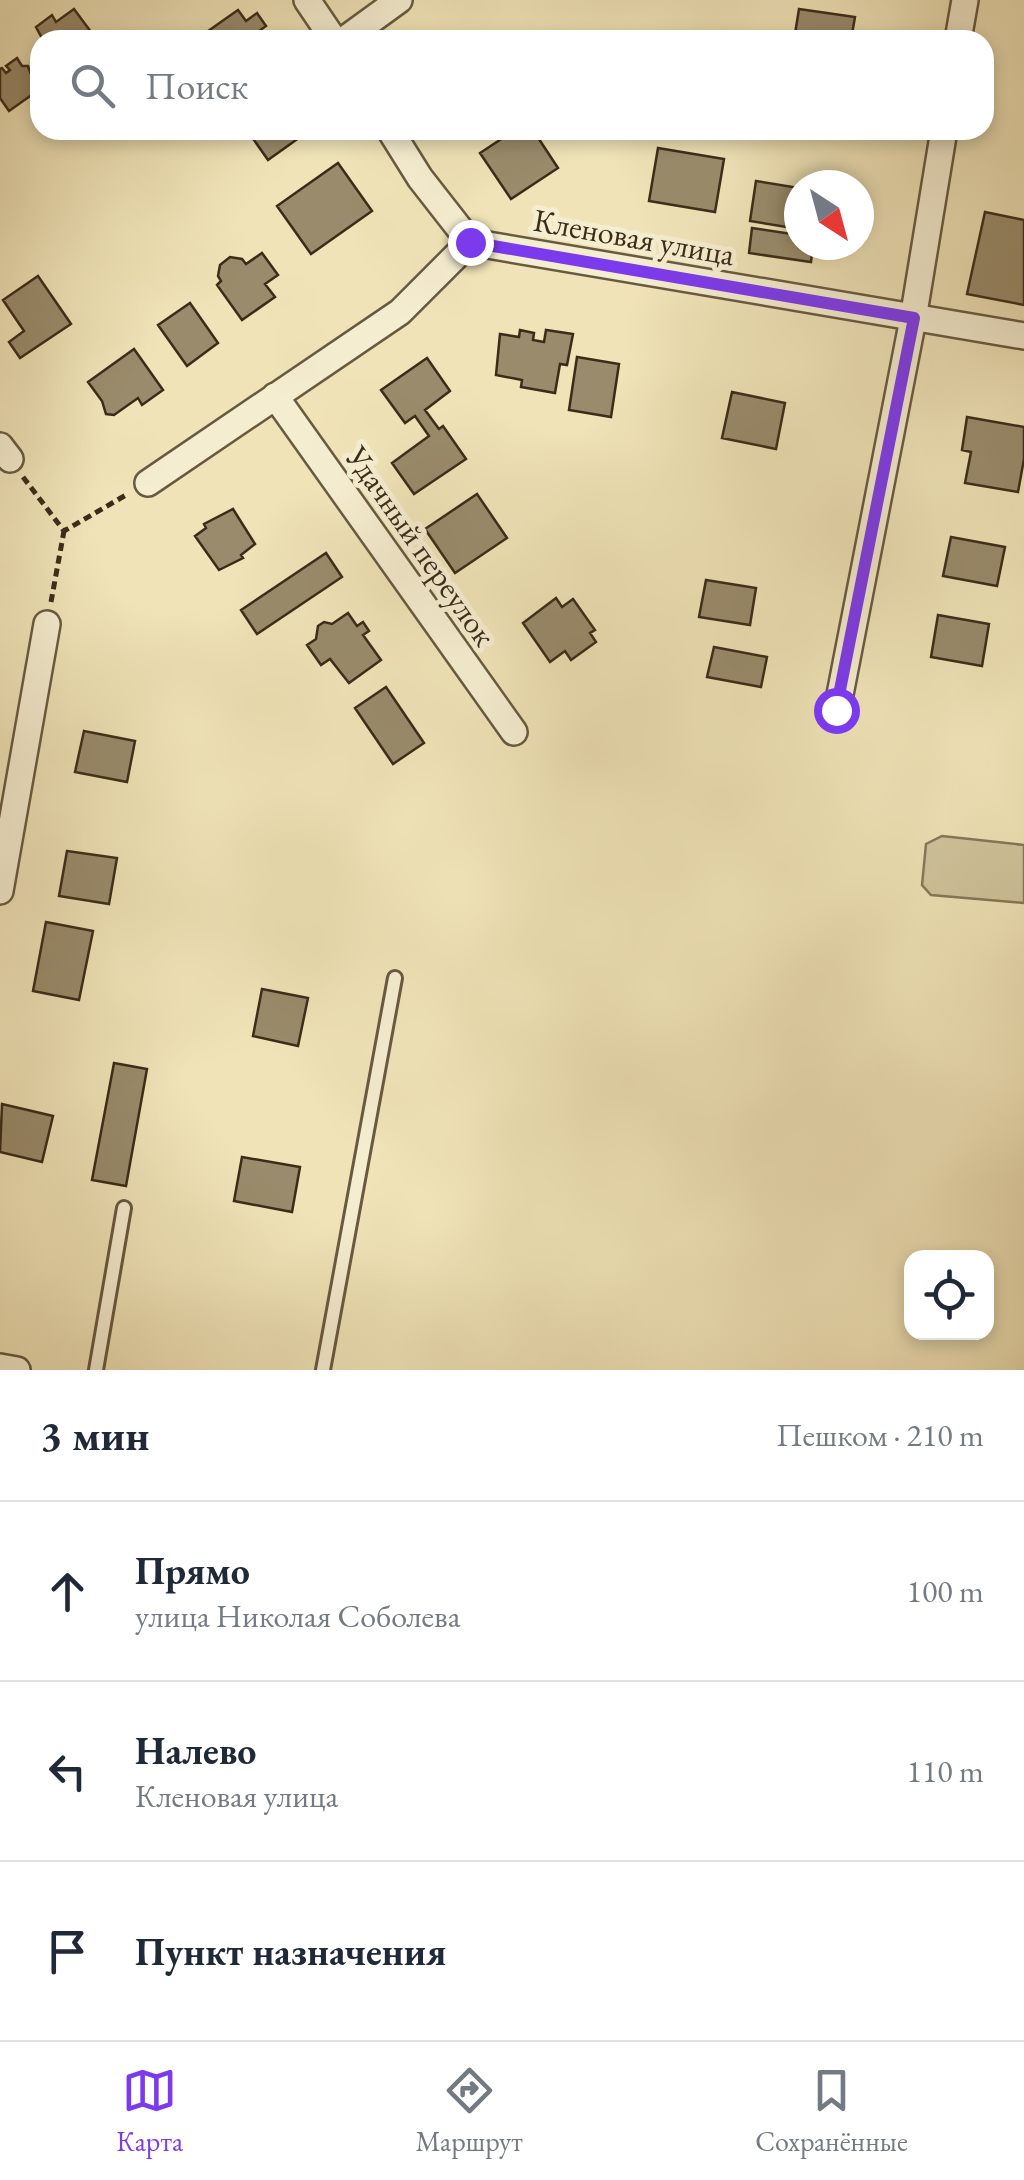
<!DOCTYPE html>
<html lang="ru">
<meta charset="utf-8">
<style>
:root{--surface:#fff;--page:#f6f6f7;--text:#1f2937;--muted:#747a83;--line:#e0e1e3;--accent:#7c3aed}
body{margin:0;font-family:"EB Garamond",serif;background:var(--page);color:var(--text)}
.controls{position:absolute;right:30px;bottom:30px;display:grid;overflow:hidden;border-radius:20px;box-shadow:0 5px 15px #0003}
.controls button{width:90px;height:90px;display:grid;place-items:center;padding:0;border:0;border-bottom:2px solid var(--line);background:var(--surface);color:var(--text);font:50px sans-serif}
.compass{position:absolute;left:784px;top:170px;width:90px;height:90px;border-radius:50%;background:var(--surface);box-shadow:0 5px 15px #0003;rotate:144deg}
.stop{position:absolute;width:30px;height:30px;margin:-22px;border:8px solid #7c3aed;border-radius:50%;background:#fff}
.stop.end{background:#7c3aed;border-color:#fff;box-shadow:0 2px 10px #0008}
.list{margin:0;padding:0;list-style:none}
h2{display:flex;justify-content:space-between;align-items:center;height:130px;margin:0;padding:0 40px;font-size:42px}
h2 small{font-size:32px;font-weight:400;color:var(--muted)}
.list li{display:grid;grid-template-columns:65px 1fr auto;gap:30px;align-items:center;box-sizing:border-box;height:180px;padding:0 40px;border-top:2px solid var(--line)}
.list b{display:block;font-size:38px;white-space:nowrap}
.list p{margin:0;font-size:32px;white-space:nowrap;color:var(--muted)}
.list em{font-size:32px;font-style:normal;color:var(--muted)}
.icon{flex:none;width:55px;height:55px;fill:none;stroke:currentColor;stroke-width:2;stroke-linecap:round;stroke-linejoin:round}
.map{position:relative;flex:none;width:1024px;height:1370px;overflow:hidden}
.search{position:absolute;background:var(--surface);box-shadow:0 5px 15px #0003;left:30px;right:30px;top:30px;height:110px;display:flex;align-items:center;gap:25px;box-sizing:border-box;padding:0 35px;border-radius:30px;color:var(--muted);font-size:38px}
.sheet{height:670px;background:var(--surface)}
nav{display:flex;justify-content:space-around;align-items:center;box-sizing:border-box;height:140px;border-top:2px solid var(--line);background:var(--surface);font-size:28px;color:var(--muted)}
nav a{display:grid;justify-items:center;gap:5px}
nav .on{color:var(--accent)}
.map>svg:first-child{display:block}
</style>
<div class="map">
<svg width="1024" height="1370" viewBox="0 0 1024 1370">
<rect width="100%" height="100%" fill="#efe3b7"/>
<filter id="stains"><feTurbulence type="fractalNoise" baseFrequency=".002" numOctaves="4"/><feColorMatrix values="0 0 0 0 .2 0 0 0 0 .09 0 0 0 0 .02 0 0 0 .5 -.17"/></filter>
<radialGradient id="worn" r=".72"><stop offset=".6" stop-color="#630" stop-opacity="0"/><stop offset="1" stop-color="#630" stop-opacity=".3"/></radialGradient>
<path fill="#d0c49c" stroke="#86785a" stroke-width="2.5" d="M942 836 1024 845V903L931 895 922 885 926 844Z"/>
<path fill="#998b6b" stroke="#3b2c19" stroke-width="2.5" d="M74 9 97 40H43L36 27 52 15 56 22Z
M799 9 855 17 851 40H794Z
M238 10 246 21 257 13 266 26 255 34 259 40H204L201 36Z
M17 58 22 66H28L33 80 37 78 40 89 9 111 0 98V69L2 68 6 73 10 70 6 66Z
M247 130H310L268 160Z
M515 130H533L558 168 511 199 480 153Z
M658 148 724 159 715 212 649 201Z
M338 163 372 211 311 254 277 206Z
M756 181 799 188V229L750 221Z
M985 212 1024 220V305L967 294Z
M752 228 799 235V245H813L811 262 749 253Z
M262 253 278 275 265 284 275 297 242 320 217 285 221 281 218 276 220 265 230 257 242 259 246 264Z
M38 276 71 324 20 358 9 342 24 331 3 300Z
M190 303 218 343 187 366 158 325Z
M520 330 534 333 533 340 544 342 546 330 573 334 567 365 560 364 555 393 521 387 522 380 496 375 500 334 519 337Z
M134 349 163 390 142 405 138 398 114 415 106 414 102 401 88 382Z
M577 357 619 364 611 417 569 410Z
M427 358 450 391 425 410 439 429 443 426 466 459 414 494 392 463 429 436 415 416 405 423 381 390Z
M732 392 785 403 776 449 722 438Z
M967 417 1024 427V459L1018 492 965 483 971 452 962 450Z
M477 494 507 538 455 573 425 529Z
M233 509 255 544 241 555 243 558 219 570 195 536 206 528 204 524Z
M951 537 1005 547 997 586 943 576Z
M326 553 342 577 257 634 241 610Z
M706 580 756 588 750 625 699 617Z
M556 598 562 607 573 599 595 630 590 633 596 642 571 660 565 651 550 662 523 623Z
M348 613 357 626 363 622 369 631 363 635 381 660 349 683 330 659 321 665 307 645 316 639 318 626 324 622 332 624Z
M938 615 989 624 982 666 931 657Z
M714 647 767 657 761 687 707 677Z
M386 687 424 743 393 764 355 708Z
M84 731 135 741 127 782 75 772Z
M67 851 117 858 109 904 59 896Z
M46 922 93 931 79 1000 33 991Z
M262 989 308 998 298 1046 253 1036Z
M114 1063 147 1069 126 1186 92 1180Z
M2 1104 53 1116 42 1162 0 1152Z
M242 1157 300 1167 292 1212 234 1201Z"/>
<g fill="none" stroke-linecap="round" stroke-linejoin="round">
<g stroke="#685a40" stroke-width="18">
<path id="lane" d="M96 1370 124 1208
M323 1370 395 978"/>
</g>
<g stroke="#685a40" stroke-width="30">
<path id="street" d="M307 0 334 40
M344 40 399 0
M958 40 965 0
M390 130 420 178 470 242
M470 242 1024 336
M275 396 514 732
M0 446 10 459
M148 483 400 312 470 242
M837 710 913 319 944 130
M0 891 47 624
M0 1367 17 1370"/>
</g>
<path stroke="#3b2c19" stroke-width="5" stroke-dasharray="8 5" stroke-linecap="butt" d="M23 477 64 531 126 495
M51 602 64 531"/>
<use href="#lane" stroke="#f5edd0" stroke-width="12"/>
<use href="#street" stroke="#f5edd0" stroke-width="25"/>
</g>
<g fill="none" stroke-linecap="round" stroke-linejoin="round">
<path stroke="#7c3aed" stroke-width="12" d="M470 242 914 318 836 710"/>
</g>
<g text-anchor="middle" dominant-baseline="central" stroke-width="10" stroke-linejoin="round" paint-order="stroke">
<g font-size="32" fill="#3b2c19" stroke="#f5edd0">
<text transform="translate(634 237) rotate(10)">Кленовая улица</text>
<text transform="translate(421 546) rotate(55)">Удачный переулок</text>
</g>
</g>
<rect width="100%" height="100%" filter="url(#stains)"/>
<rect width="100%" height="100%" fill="url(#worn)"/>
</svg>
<div class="controls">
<button><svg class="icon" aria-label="locate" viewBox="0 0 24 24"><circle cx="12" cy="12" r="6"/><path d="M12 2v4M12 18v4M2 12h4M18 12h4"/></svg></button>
</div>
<svg class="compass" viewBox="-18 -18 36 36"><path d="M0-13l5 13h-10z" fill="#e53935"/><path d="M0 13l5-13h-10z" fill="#747a83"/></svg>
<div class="stop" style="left:836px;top:710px"></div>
<div class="stop end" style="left:470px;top:242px"></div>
<div class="search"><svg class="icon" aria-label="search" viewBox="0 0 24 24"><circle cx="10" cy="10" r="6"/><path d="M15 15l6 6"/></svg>Поиск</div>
</div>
<section class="sheet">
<h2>3 мин<small>Пешком · 210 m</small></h2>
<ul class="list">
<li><svg class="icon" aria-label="ahead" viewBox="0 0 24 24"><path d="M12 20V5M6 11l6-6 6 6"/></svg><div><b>Прямо</b><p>улица Николая Соболева</p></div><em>100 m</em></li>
<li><svg class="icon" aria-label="left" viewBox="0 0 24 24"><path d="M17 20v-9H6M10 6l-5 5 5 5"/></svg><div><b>Налево</b><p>Кленовая улица</p></div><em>110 m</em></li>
<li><svg class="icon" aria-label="arrive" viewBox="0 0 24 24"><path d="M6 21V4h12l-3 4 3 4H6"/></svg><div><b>Пункт назначения</b></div></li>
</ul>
</section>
<nav>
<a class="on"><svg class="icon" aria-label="map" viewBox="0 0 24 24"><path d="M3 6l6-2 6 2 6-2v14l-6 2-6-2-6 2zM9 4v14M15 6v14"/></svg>Карта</a>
<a><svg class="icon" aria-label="directions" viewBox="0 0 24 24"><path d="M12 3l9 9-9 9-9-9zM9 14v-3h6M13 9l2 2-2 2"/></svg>Маршрут</a>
<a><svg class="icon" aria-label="saved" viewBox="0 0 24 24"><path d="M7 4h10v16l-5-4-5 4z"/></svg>Сохранённые</a>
</nav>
